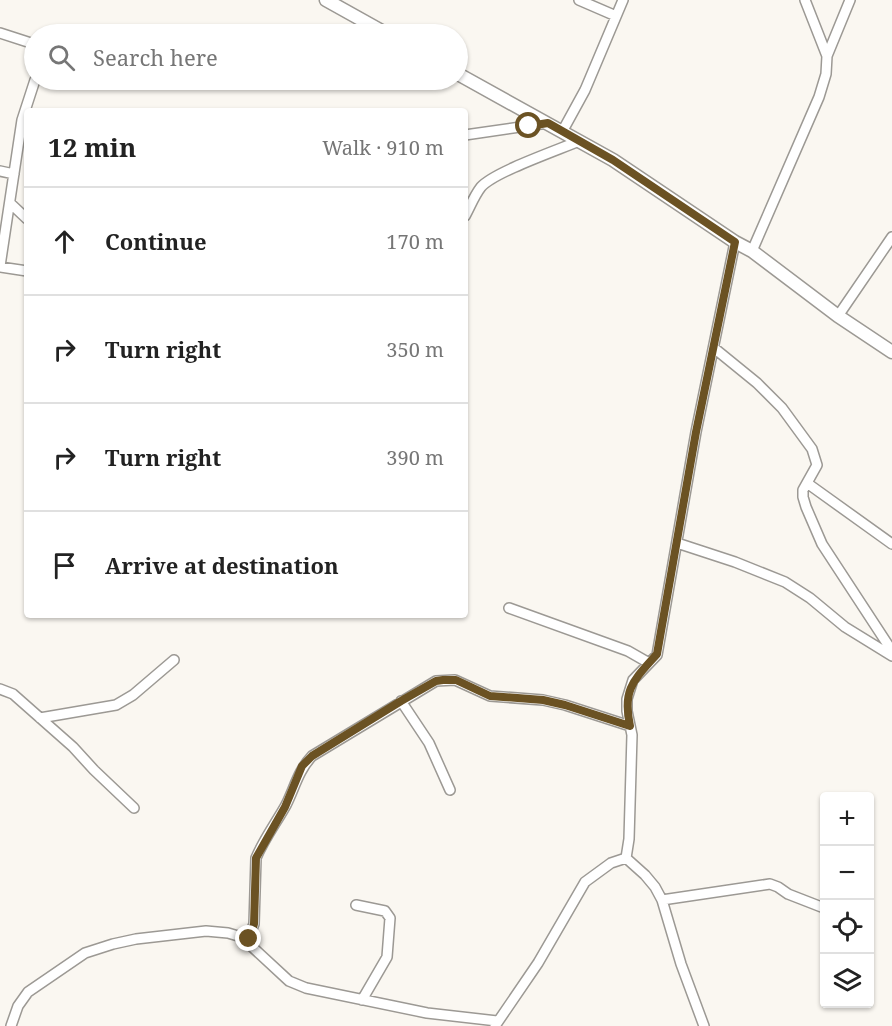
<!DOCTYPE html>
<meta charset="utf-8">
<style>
:root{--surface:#fff;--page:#f6f6f6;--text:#222;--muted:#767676;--line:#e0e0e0}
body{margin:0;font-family:"Noto Serif",serif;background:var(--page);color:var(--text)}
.controls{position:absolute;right:18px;bottom:18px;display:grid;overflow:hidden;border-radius:6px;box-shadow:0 2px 4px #0004}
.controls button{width:54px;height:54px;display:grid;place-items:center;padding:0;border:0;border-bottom:2px solid var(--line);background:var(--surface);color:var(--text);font:30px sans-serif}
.stop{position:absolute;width:18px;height:18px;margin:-14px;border:4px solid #6b5223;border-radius:50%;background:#fff}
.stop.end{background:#6b5223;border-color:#fff;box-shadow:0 2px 6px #0008}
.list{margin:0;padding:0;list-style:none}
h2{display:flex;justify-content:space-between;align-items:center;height:78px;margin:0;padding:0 24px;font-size:26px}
h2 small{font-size:20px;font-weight:400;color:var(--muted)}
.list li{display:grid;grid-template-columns:39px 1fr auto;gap:18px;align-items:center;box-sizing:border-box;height:108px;padding:0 24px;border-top:2px solid var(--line)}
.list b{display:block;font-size:22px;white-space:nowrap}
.list em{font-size:20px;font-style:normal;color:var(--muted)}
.icon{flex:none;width:33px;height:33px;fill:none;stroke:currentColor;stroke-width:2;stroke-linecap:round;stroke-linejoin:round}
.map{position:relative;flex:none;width:892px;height:1026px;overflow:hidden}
.search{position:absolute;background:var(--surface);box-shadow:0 2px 4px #0004;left:24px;top:24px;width:444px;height:66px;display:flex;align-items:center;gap:15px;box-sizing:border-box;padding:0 21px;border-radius:33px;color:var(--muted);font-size:22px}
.panel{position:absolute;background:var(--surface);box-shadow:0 2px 4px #0004;left:24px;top:108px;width:444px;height:510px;border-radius:6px}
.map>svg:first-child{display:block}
</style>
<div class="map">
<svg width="892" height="1026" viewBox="0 0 892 1026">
<rect width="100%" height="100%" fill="#faf7f1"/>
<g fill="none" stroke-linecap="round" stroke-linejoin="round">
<g stroke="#9c9994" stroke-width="12">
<path id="minor" d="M579 0 616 16
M0 33 34 44
M827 56 850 0
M562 132 585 90 623 0
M465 135 548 123
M0 171 14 174
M10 203 27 219
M465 216C470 207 474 196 481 187 494 172 558 150 579 141
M752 251 819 97 826 74 827 56 805 0
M0 266 22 120 35 80
M0 267 27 271
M838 316 892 237
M714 348 757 383 782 408 812 449 817 465 803 490V497L806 507 822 544 892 651
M807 483 892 544
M677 543 735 562 785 582 810 598 845 627 892 656
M509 608 628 651 649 663
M0 689 13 694 73 747 94 770 134 808
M401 701 429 743 450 790
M40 718 116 705 133 695 174 660
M626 858 645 875 655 887 662 900 681 964 704 1026
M662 900 770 884 778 887 788 894 824 908
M356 905 385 911 390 918 387 957 362 1000
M497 1021 427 1013 306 988 289 981 249 944 248 939 254 924 256 858C264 839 276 823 286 805 295 787 298 771 312 756L436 681 455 680 490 696 543 700 565 705 630 726
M11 1026 18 1006 28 992 85 953 113 944 136 939 206 931 228 933 248 939
M495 1026 538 963 585 882 611 863 626 858 629 839 632 735 627 711V699L633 680 657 655 696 432 735 242"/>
</g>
<g stroke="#9c9994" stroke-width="15">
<path id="major" d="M326 0 387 34
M458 74 613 160 735 242 752 251 838 316 892 352"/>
</g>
<use href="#minor" stroke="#fff" stroke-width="9"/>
<use href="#major" stroke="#fff" stroke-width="12"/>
</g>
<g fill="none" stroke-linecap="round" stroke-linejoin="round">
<path stroke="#6b5223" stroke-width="8" d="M249 939 254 924 256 858 285 807 302 766 312 756 401 701 436 681 443 680H456L490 696 543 700 565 705 630 726C622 689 634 680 657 654L696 432 735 242 613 160 548 123 529 126"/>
</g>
</svg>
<div class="controls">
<button>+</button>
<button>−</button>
<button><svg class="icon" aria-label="locate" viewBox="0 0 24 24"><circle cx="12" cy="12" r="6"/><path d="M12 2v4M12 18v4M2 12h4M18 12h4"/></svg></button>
<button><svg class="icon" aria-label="layers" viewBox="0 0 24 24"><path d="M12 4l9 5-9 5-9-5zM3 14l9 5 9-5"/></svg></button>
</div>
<div class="stop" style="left:529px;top:126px"></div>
<div class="stop end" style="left:249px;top:939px"></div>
<div class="search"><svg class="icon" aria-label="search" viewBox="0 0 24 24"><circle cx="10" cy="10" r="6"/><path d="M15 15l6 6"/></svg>Search here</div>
<section class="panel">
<h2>12 min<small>Walk · 910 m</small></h2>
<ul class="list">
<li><svg class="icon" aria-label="ahead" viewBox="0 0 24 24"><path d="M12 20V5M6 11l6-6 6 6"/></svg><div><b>Continue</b></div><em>170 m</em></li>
<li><svg class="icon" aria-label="right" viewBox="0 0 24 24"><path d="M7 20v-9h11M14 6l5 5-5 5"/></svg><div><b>Turn right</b></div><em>350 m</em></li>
<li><svg class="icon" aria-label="right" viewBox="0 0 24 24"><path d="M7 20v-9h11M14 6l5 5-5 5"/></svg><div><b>Turn right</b></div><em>390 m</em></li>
<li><svg class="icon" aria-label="arrive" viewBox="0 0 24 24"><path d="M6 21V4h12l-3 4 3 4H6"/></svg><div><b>Arrive at destination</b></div></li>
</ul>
</section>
</div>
